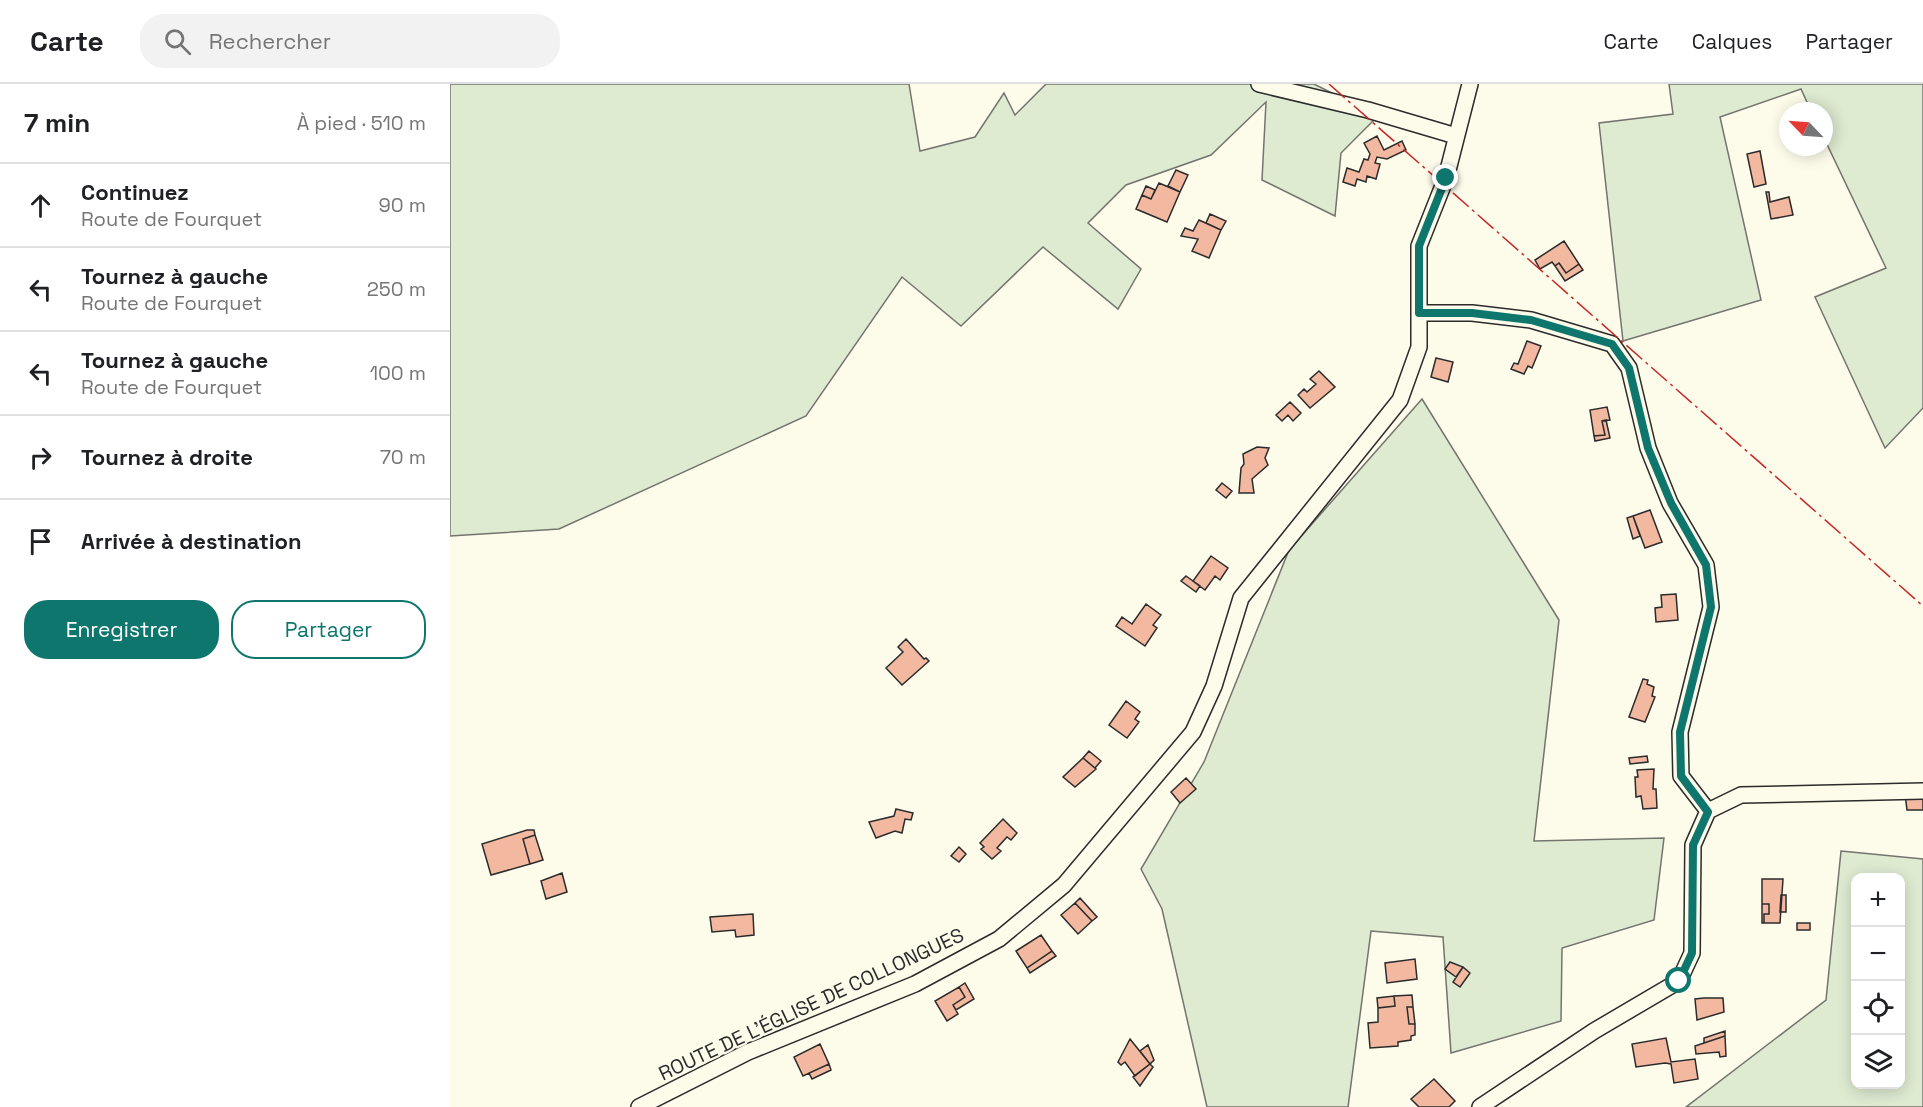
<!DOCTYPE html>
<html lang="fr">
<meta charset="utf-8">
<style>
:root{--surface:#fff;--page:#f2f2f2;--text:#202124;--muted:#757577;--line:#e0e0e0;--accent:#0f766e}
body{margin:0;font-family:"Space Grotesk",sans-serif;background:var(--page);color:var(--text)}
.controls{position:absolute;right:18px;bottom:18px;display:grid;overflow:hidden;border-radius:12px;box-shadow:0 3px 15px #0003}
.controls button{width:54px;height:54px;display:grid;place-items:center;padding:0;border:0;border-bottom:2px solid var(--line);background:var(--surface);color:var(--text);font:30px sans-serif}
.compass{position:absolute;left:1329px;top:18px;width:54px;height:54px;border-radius:50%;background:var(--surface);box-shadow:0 3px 15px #0003;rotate:295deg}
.stop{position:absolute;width:18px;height:18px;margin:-14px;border:4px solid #0f766e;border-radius:50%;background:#fff}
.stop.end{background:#0f766e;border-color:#fff;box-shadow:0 2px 6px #0008}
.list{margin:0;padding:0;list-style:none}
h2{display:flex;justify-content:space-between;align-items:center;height:78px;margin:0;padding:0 24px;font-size:26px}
h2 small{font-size:20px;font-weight:400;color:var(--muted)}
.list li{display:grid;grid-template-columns:39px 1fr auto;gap:18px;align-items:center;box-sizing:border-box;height:84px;padding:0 24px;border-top:2px solid var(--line)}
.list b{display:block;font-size:22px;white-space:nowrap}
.list p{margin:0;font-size:20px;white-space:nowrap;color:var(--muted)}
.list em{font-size:20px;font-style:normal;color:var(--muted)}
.actions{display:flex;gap:12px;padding:18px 24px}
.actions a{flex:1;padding:14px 0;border:2px solid var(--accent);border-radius:24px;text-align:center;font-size:21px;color:var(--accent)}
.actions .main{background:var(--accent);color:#fff}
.icon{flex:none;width:33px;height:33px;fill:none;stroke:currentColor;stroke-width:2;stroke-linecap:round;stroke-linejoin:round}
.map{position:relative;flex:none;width:1473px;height:1023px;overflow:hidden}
header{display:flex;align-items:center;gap:36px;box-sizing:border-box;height:84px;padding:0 30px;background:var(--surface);border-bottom:2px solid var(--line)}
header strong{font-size:28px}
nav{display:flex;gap:33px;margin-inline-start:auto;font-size:21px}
.search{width:420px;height:54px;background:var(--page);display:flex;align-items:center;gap:15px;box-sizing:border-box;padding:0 21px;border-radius:24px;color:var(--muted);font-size:22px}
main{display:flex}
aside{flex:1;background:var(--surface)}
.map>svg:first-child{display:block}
</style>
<header>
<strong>Carte</strong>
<div class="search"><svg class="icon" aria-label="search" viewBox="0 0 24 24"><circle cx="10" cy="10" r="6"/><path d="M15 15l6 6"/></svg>Rechercher</div>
<nav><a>Carte</a><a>Calques</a><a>Partager</a></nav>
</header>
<main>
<aside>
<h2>7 min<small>À pied · 510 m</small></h2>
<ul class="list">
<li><svg class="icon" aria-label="ahead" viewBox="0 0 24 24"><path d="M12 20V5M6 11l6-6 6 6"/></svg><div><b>Continuez</b><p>Route de Fourquet</p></div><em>90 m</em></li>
<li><svg class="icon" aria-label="left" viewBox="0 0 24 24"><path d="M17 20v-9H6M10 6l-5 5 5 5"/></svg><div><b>Tournez à gauche</b><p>Route de Fourquet</p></div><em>250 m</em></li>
<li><svg class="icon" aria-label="left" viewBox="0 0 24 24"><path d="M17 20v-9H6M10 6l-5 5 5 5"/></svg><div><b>Tournez à gauche</b><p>Route de Fourquet</p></div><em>100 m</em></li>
<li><svg class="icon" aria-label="right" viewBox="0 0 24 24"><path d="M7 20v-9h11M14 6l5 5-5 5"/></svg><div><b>Tournez à droite</b></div><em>70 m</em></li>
<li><svg class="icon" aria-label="arrive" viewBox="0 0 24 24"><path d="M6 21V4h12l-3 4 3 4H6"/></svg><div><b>Arrivée à destination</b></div></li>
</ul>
<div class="actions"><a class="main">Enregistrer</a><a>Partager</a></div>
</aside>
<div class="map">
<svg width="1473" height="1023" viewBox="0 0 1473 1023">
<rect width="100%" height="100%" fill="#fdfbea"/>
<path fill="#deebd1" stroke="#74746e" stroke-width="1.5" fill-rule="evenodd" d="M0 0H459L470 67 525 53 554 9 565 31 596 0H864L928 32 891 69 885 132 812 96 816 18 761 71 676 101 638 139 691 185 668 225 593 163 511 242 452 193 356 332 109 445 0 452Z
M1219 0H1473V324L1435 364 1365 213 1436 184 1374 54V27H1361L1351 5 1270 33 1311 216 1173 257 1149 39 1223 30Z
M972 315 1109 536 1084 757 1214 754 1204 836 1112 864 1111 937 1001 969 993 853 921 847 898 1023H757L712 825 691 785 754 678 839 466Z
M1391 767 1473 775V1023H1236L1376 916ZM1406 794H1450V1000H1406Z"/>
<path fill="#f2b8a0" stroke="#2b2b2b" stroke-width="1.5" d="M927 52 934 66 952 57 956 66 937 75 927 73 925 79 930 80 926 95 917 92 916 98 907 95 905 102 893 98 897 84 909 88 914 75 918 76 920 70 914 59Z
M1310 67 1316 100 1304 103 1297 70Z
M726 86 738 91 730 108 718 102Z
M709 99 730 108 717 138 686 125 692 111 701 115Z
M696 102 705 106 701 115 692 111Z
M1316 108H1319L1320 118 1339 113 1343 131 1321 135Z
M760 130 776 137 771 146 756 139Z
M749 136 771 146 759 174 742 167 748 155 731 152 735 144 743 147Z
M1114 157 1129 180 1116 189 1109 179 1105 182 1102 178 1090 185 1085 176Z
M1109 179 1116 189 1129 180 1133 186 1115 197 1105 182Z
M1077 257 1091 262 1082 284 1078 282 1074 290 1061 285 1064 279 1068 280Z
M986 274 1003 278 998 298 981 293Z
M869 287 885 303 860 324 848 311 854 305 857 308 866 300 860 295Z
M840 318 851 329 843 337 838 331 832 337 826 331Z
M1157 323 1160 336 1152 337 1155 351 1144 352 1140 326Z
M1156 336 1160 354 1145 357 1144 352 1155 351 1152 337Z
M807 363 819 364 815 374 818 381 802 395 804 409H789L791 384 794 380 793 370Z
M772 399 782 407 776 414 766 406Z
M1200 426 1212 458 1195 464 1183 432Z
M1183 432 1190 452 1183 455 1177 434Z
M761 472 778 484 770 496 765 492 755 506 743 497Z
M736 492 750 502 746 508 731 497Z
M1226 510 1228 536 1206 538 1205 524 1212 523 1211 511Z
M696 520 711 531 703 541 707 544 695 562 666 542 672 533 682 540Z
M456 555 474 575 476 574 479 577 452 601 436 584 453 568 448 563Z
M1193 595 1198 596 1197 600 1204 603 1202 612 1205 613 1195 638 1179 633Z
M676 617 690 628 685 635 689 638 677 654 659 641Z
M639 667 651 677 645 684 633 674Z
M1197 672 1198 678 1180 680 1179 674Z
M633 674 646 685 625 703 613 693Z
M1204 685 1203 705H1206L1207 724 1193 725 1191 712 1186 713 1185 693H1188L1187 686Z
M736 694 746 705 730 719 721 708Z
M1473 709V726H1457L1455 710Z
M446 725 463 729 461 736 455 735 452 749 445 747 426 754 419 738 444 732Z
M553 735 567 749 561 756 557 753 547 764 551 767 542 775 531 765 534 763 530 759Z
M77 746H84L85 751 73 755 80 780 41 791 32 760Z
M85 751 93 776 80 780 73 755Z
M509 763 516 770 509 778 501 772Z
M112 789 117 808 96 815 91 797Z
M1312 795H1333L1330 839H1314V830H1319V820H1312Z
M1331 811H1336V828H1330Z
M630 814 647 833 642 837 625 819Z
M625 819 642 837 628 850 611 831Z
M1312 820H1319V830H1314V839H1312Z
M303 830 304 851 286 853 285 846 262 848 260 833Z
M1347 839H1360V846H1347Z
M591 851 602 867 577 884 566 867Z
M602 867 606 872 580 889 577 884Z
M965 875 967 895 937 899 935 879Z
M1000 878 1013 883 1006 893 995 885Z
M1013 883 1020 889 1010 903 1003 898Z
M515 899 524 915 506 926 503 921 515 913 509 903Z
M509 903 515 913 503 921 508 930 497 937 485 917Z
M962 911 963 923H957L959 940H965V951L961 952V956L948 958V962L920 964 918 939 928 938V924L945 922 944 912Z
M944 912 945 922 928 924 927 914Z
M1254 914H1273L1274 928 1247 936 1245 915Z
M957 923H963L965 940H959Z
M1275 947V952L1254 959V954Z
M1275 952 1276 972 1270 973 1269 968 1246 970 1245 962Z
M1216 954 1221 978 1245 975 1248 995 1224 999 1221 980 1215 979 1186 983 1182 960Z
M680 955 700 980 685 992 675 978 671 981 668 978Z
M370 960 379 980 353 992 344 973Z
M698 961 704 976 700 980 690 967Z
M379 980 381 986 362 995 359 989Z
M700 980 703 983 690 1002 683 993Z
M984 995 1005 1017 999 1023H969L961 1015Z"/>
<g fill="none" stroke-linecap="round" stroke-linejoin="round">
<g stroke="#2b2b2b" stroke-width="18">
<path id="minor" d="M809 0 918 26 1006 52
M969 229H1022L1081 236 1162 260 1179 284 1198 364 1220 419 1256 481 1261 523 1230 648 1231 692 1258 727
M1258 727 1291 711 1473 707
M189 1023 298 968 465 900 549 855 614 801 743 648 764 602 791 514 950 316 969 263V162L996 94 1020 0
M1030 1023 1144 947 1229 897 1242 869 1243 761 1258 727"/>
</g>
<use href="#minor" stroke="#fdfbea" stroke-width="15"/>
<path stroke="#c62828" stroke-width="1.5" stroke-dasharray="21 4.5 3 4.5" stroke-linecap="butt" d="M879 0 1473 522"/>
</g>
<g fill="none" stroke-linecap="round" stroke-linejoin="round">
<path stroke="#0f766e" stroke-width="8" d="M996 94 969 162V229H1022L1081 236 1162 260 1179 284 1198 364 1221 419 1256 481 1261 523 1230 648 1231 692 1258 728 1243 761 1242 869 1229 897"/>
</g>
<g text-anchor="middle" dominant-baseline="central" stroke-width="4.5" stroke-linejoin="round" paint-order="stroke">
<g font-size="20" fill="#2b2b2b" stroke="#fdfbea">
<text transform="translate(361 920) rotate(-25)">ROUTE DE L’ÉGLISE DE COLLONGUES</text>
</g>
</g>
</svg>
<div class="controls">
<button>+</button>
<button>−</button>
<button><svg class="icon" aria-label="locate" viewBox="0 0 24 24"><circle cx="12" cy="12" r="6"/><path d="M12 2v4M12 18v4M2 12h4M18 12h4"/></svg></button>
<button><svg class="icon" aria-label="layers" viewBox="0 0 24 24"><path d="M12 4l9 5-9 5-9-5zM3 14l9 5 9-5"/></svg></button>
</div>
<svg class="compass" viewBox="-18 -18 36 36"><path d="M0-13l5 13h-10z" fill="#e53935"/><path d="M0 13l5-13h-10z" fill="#757577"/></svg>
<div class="stop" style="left:1229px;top:897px"></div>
<div class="stop end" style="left:996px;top:94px"></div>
</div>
</main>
